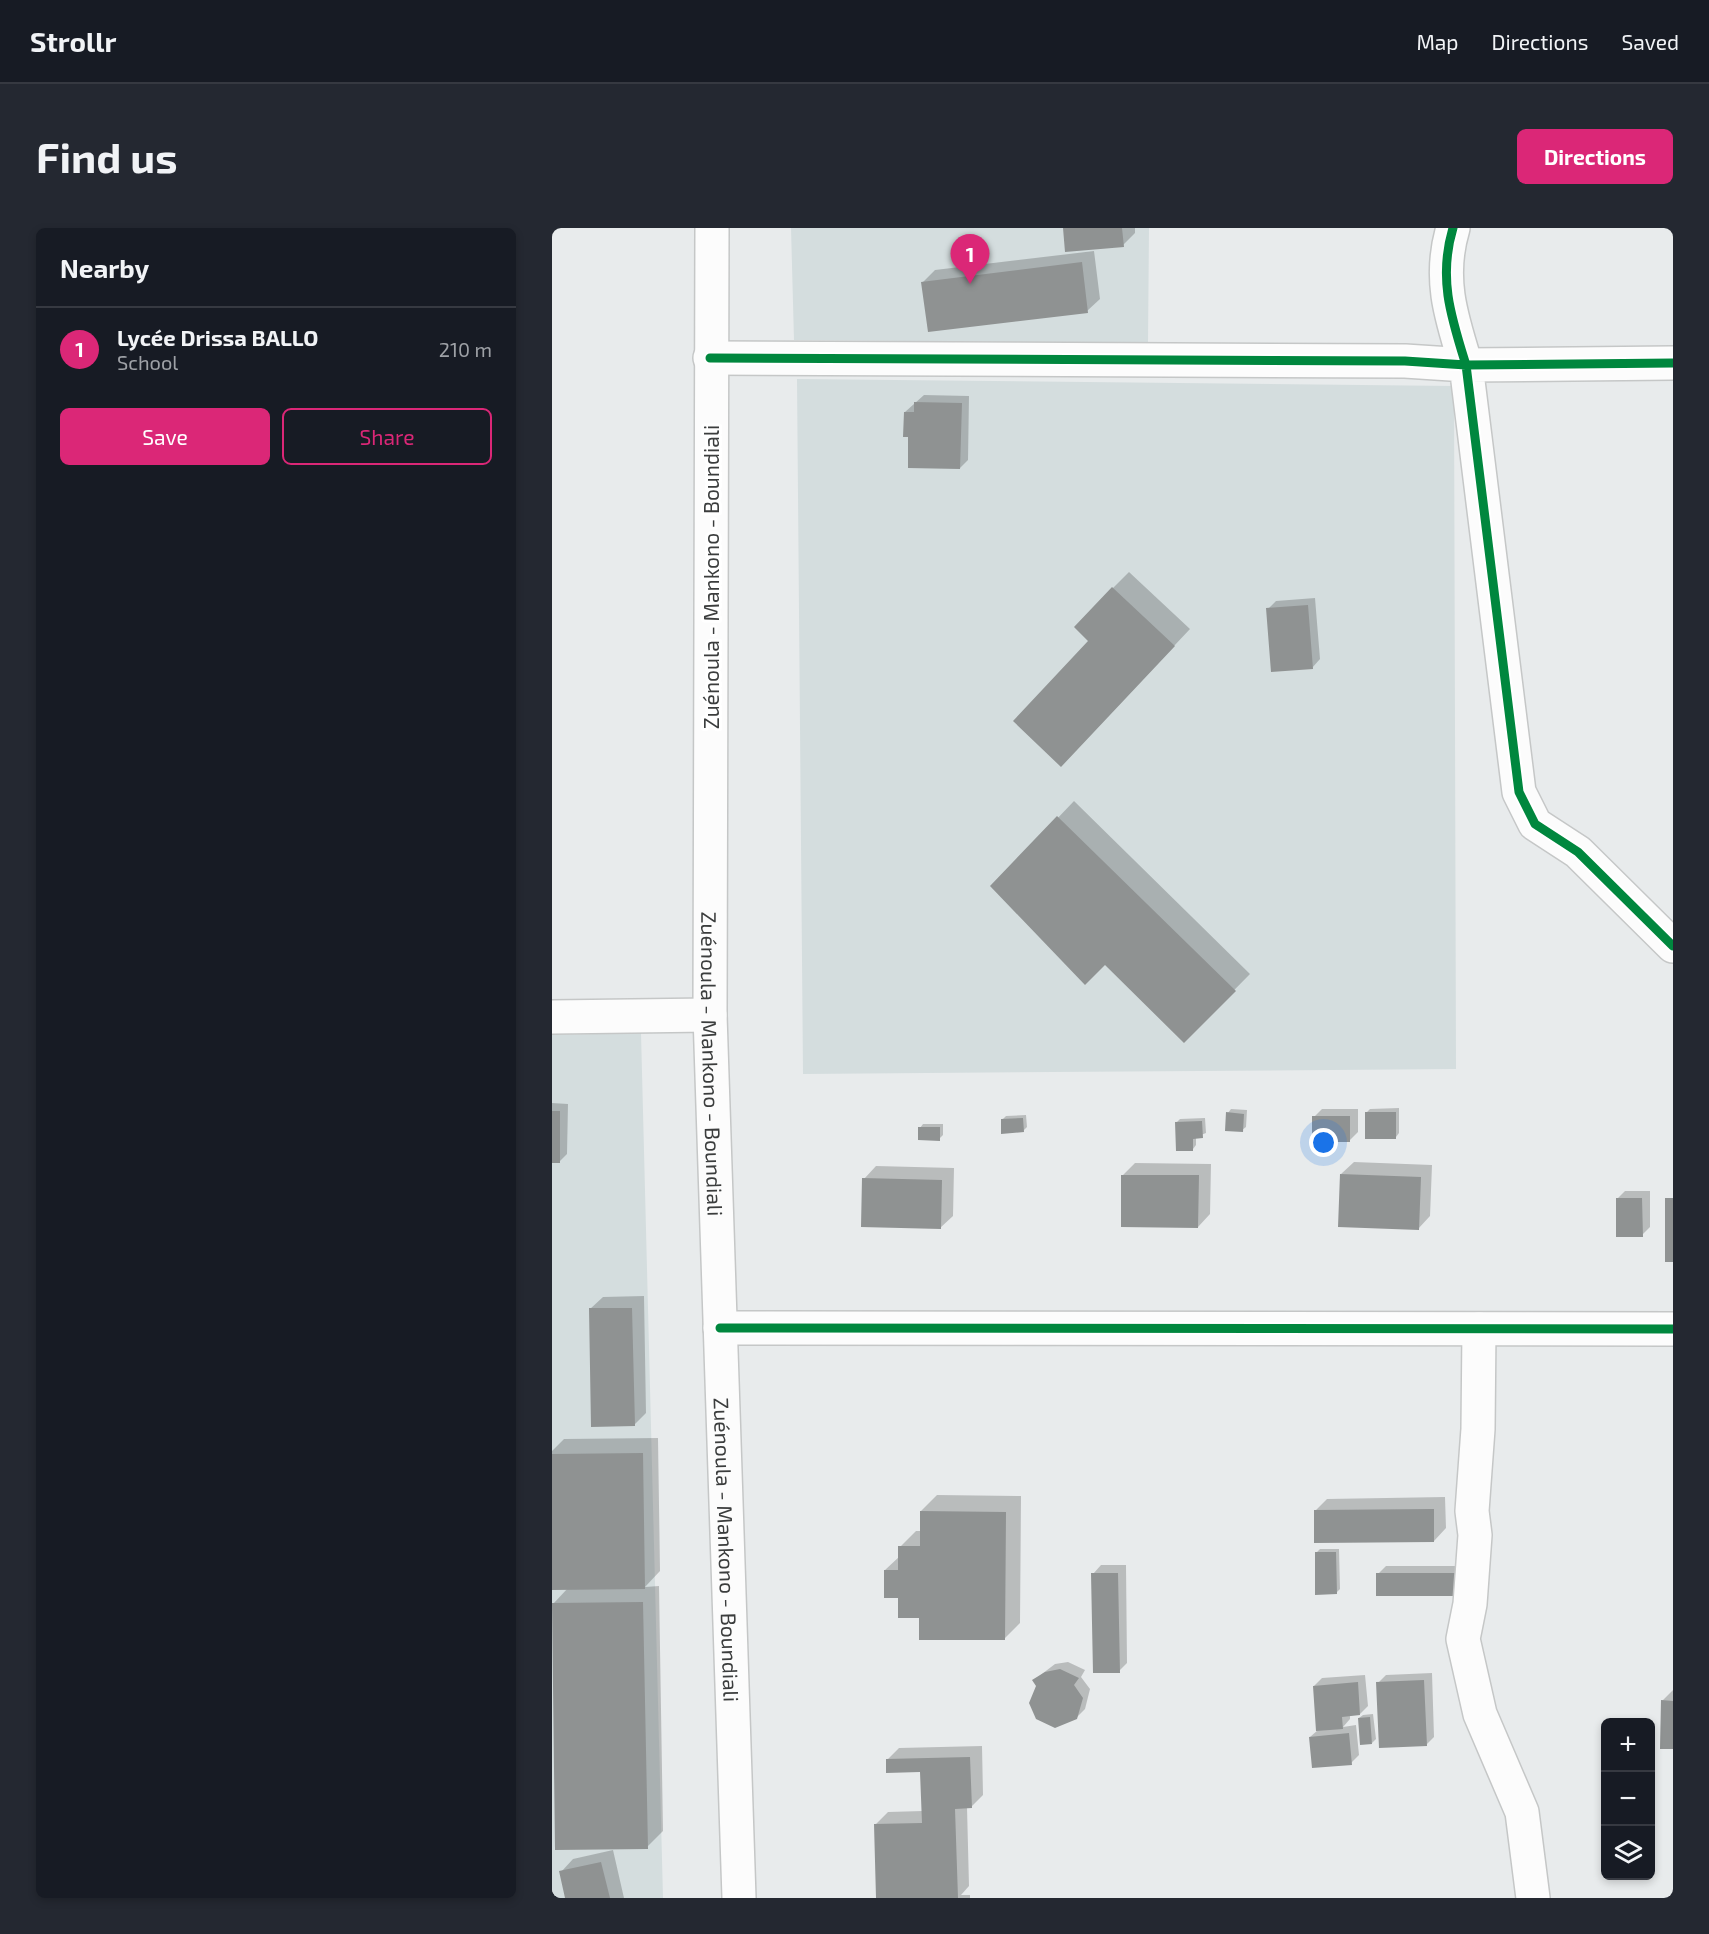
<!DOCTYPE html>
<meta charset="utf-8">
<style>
:root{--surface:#171b24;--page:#242831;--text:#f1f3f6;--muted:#9ea1a6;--line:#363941;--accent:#db2777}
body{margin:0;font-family:"Exo 2",sans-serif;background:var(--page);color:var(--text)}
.controls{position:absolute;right:18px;bottom:18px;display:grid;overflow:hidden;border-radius:9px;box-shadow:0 3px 9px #0003}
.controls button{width:54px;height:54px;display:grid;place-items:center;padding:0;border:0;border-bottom:2px solid var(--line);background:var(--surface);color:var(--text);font:30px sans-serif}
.you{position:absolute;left:772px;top:915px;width:21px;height:21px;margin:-15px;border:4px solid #fff;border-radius:50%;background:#1a73e8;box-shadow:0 0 0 9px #1a73e833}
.badge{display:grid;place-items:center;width:39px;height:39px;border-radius:50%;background:var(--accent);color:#fff;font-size:20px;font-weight:700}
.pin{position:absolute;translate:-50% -50px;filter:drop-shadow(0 2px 3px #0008)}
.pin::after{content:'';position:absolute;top:32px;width:21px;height:18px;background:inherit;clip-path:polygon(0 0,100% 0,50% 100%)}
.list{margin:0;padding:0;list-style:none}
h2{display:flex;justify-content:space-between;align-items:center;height:78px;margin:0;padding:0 24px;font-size:26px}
h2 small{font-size:20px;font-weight:400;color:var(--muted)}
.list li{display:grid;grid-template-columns:39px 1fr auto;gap:18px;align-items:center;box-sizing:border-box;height:84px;padding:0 24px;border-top:2px solid var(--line)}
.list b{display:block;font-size:22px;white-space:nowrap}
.list p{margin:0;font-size:20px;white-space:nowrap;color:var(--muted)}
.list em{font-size:20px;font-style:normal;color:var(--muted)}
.actions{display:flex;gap:12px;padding:18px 24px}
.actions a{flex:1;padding:14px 0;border:2px solid var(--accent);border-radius:9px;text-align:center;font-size:21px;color:var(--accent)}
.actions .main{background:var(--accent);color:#fff}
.icon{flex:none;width:33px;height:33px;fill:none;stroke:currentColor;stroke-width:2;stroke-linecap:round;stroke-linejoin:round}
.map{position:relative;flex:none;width:1121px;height:1670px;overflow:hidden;border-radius:9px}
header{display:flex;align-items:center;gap:36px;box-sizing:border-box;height:84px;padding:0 30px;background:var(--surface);border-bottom:2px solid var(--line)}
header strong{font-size:28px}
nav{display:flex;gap:33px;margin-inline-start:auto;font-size:21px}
.intro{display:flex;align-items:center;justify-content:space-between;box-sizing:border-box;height:144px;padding:0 36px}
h1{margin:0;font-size:42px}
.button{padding:15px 27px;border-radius:9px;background:var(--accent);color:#fff;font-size:21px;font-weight:700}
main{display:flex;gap:36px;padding:0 36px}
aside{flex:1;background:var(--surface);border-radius:9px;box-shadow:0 3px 9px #0003}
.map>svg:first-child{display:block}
</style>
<header>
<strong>Strollr</strong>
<nav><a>Map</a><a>Directions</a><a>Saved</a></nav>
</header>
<div class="intro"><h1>Find us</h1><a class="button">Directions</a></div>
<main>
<aside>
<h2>Nearby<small></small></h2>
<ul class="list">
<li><span class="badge">1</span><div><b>Lycée Drissa BALLO</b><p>School</p></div><em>210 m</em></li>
</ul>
<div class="actions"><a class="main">Save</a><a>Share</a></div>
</aside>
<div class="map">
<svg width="1121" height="1670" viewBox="0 0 1121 1670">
<rect width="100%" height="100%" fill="#e8ebec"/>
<path fill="#d4ddde" d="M239 0H597L596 115 242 112Z
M245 151 902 158 904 841 251 846Z
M89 805 111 1670H0V807Z"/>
<path fill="#0003" d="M512 0H583V5L571 17Z
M542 23 548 71 535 83 371 54 383 42Z
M372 167 417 168 416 232 408 240 358 208 353 184Z
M577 344 638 401 525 521 538 412 561 360Z
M763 370 768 431 760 440 716 381 724 373Z
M522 573 698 746 632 813 553 735 533 755 441 658Z
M0 875 16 876 15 926 7 934 0 933Z
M847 880V905L844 909 815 884 818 881Z
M679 881 695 882 694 899 690 902 676 885Z
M770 881H806V904L798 912 762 889Z
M474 887 475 899 471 903 450 892 454 888Z
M653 890 654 905 644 909V917L641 921 624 895 628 891Z
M371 896H391V907L387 911 368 900Z
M802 934 880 937 878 988 866 1001 789 946Z
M583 935 659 936 658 986 646 999 571 947Z
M324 938 402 940 401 988 388 1000 312 951Z
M1073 963H1098V999L1090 1007 1065 971Z
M92 1068 94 1185 82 1197 38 1081 51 1069Z
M106 1210 108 1343 93 1359 107 1358 111 1603 95 1619 1 1376 16 1360 0 1361V1223L12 1211Z
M385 1267 469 1268 468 1395 452 1411 369 1389 347 1368 333 1342 348 1328V1319L364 1303H369V1283Z
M893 1269 894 1300 882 1313 763 1283 775 1271Z
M768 1321H787L788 1361 784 1365 765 1324Z
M549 1337H574L575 1435 567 1443 541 1346Z
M834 1338H919V1359L826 1346Z
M516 1434 533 1442 529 1449 538 1461 533 1481 524 1490 482 1452 503 1436Z
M880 1445 882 1509 874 1517 826 1455 834 1447Z
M813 1447 816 1478 808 1486 798 1487V1491L791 1499 804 1497 807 1527 799 1535 758 1509 766 1502 762 1458 770 1450Z
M1121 1462V1520L1110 1473Z
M821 1486 824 1511 820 1515 807 1490 811 1487Z
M430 1518 431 1567 419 1579H415L417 1658 409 1667H418V1670H326L324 1596 336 1584 371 1583 370 1542 335 1532 347 1520Z
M61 1622 72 1670H15L9 1644 21 1631Z"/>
<path fill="#8f9292" d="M511 0H570L572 19 513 24Z
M530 34 536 85 376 104 369 54Z
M362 174 410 175 408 241 356 240V209H351L352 184H362Z
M560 359 623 418 509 539 461 493 536 413 522 399Z
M756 377 761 441 719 444 714 380Z
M505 588 684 763 632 815 553 737 533 757 438 658Z
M0 883H8V935H0Z
M674 884 692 886 691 904 673 903Z
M813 884H844V911H813Z
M760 888H798V914H760Z
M471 890 472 904 449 906V891Z
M650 893 651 910 641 911V923H624L623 894Z
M366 899H388V913L366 912Z
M788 946 869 949 867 1002 786 999Z
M569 947H647L646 1000 569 999Z
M310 950 390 952 389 1001 309 999Z
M1064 970H1090L1091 1009H1064Z
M1113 970H1121V1034H1113Z
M37 1080H80L83 1198 39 1199Z
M91 1225 93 1361 0 1362V1226Z
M882 1281V1314L762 1315V1282Z
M368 1283 454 1284 453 1412H367V1390H346V1370H332V1342H346V1318H368Z
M763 1324H784L785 1366 763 1367Z
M539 1345H566L568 1445H541Z
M824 1345H912V1368H824Z
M91 1374 96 1621 3 1622 0 1375Z
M508 1441 527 1450 522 1457 531 1470 525 1491 503 1500 484 1491 477 1475 484 1458 480 1452 493 1444Z
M872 1452 875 1518 827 1520 824 1454Z
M806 1454 808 1487 790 1489 791 1501 764 1503 761 1458Z
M1109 1472 1121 1473V1521H1108Z
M818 1489 820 1516 808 1517 806 1490Z
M797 1505 800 1537 760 1540 757 1509Z
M418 1529 420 1580 403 1581 406 1670H324L322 1596 370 1595 368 1544 334 1545V1531Z
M49 1634 58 1670H13L7 1643Z"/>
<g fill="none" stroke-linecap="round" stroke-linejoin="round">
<g stroke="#c5c7c7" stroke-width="36">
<path id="minor" d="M901 0C886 50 899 89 914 137L967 564 983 596 1026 624 1121 718
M158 130 853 133 914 137 1121 135
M0 789 158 787
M927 1101 926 1201 920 1283 923 1307 918 1376 911 1411 928 1486 970 1584 981 1670"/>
</g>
<g stroke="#c5c7c7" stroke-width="36">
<path id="tertiary" d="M168 1100 1121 1101"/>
</g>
<g stroke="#c5c7c7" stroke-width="36">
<g id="secondary">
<path id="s1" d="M160 0 158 787 187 1670"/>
</g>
</g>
<use href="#minor" stroke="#fcfcfc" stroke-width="33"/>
<use href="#tertiary" stroke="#fcfcfc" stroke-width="33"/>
<use href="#secondary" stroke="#fcfcfc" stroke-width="33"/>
<g stroke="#fff" stroke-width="13">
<path id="cycleway" d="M901 0C886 50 899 89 914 137L967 564 983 596 1026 624 1121 718
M158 130 853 133 914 137 1121 135
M168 1100 1121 1101"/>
</g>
<use href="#cycleway" stroke="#00873e" stroke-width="9"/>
</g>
<g text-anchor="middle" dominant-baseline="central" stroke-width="6" stroke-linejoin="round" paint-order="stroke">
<g font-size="21" fill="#3b3d3d" stroke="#fff">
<text transform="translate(158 349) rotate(-90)">Zuénoula - Mankono - Boundiali</text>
<text stroke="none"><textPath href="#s1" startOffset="836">Zuénoula - Mankono - Boundiali</textPath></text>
<text stroke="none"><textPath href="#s1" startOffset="1322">Zuénoula - Mankono - Boundiali</textPath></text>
</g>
</g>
</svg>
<div class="controls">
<button>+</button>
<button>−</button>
<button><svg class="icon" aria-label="layers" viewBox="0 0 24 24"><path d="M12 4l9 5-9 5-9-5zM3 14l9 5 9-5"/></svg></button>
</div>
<div class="you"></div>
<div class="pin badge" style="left:418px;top:56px">1</div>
</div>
</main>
